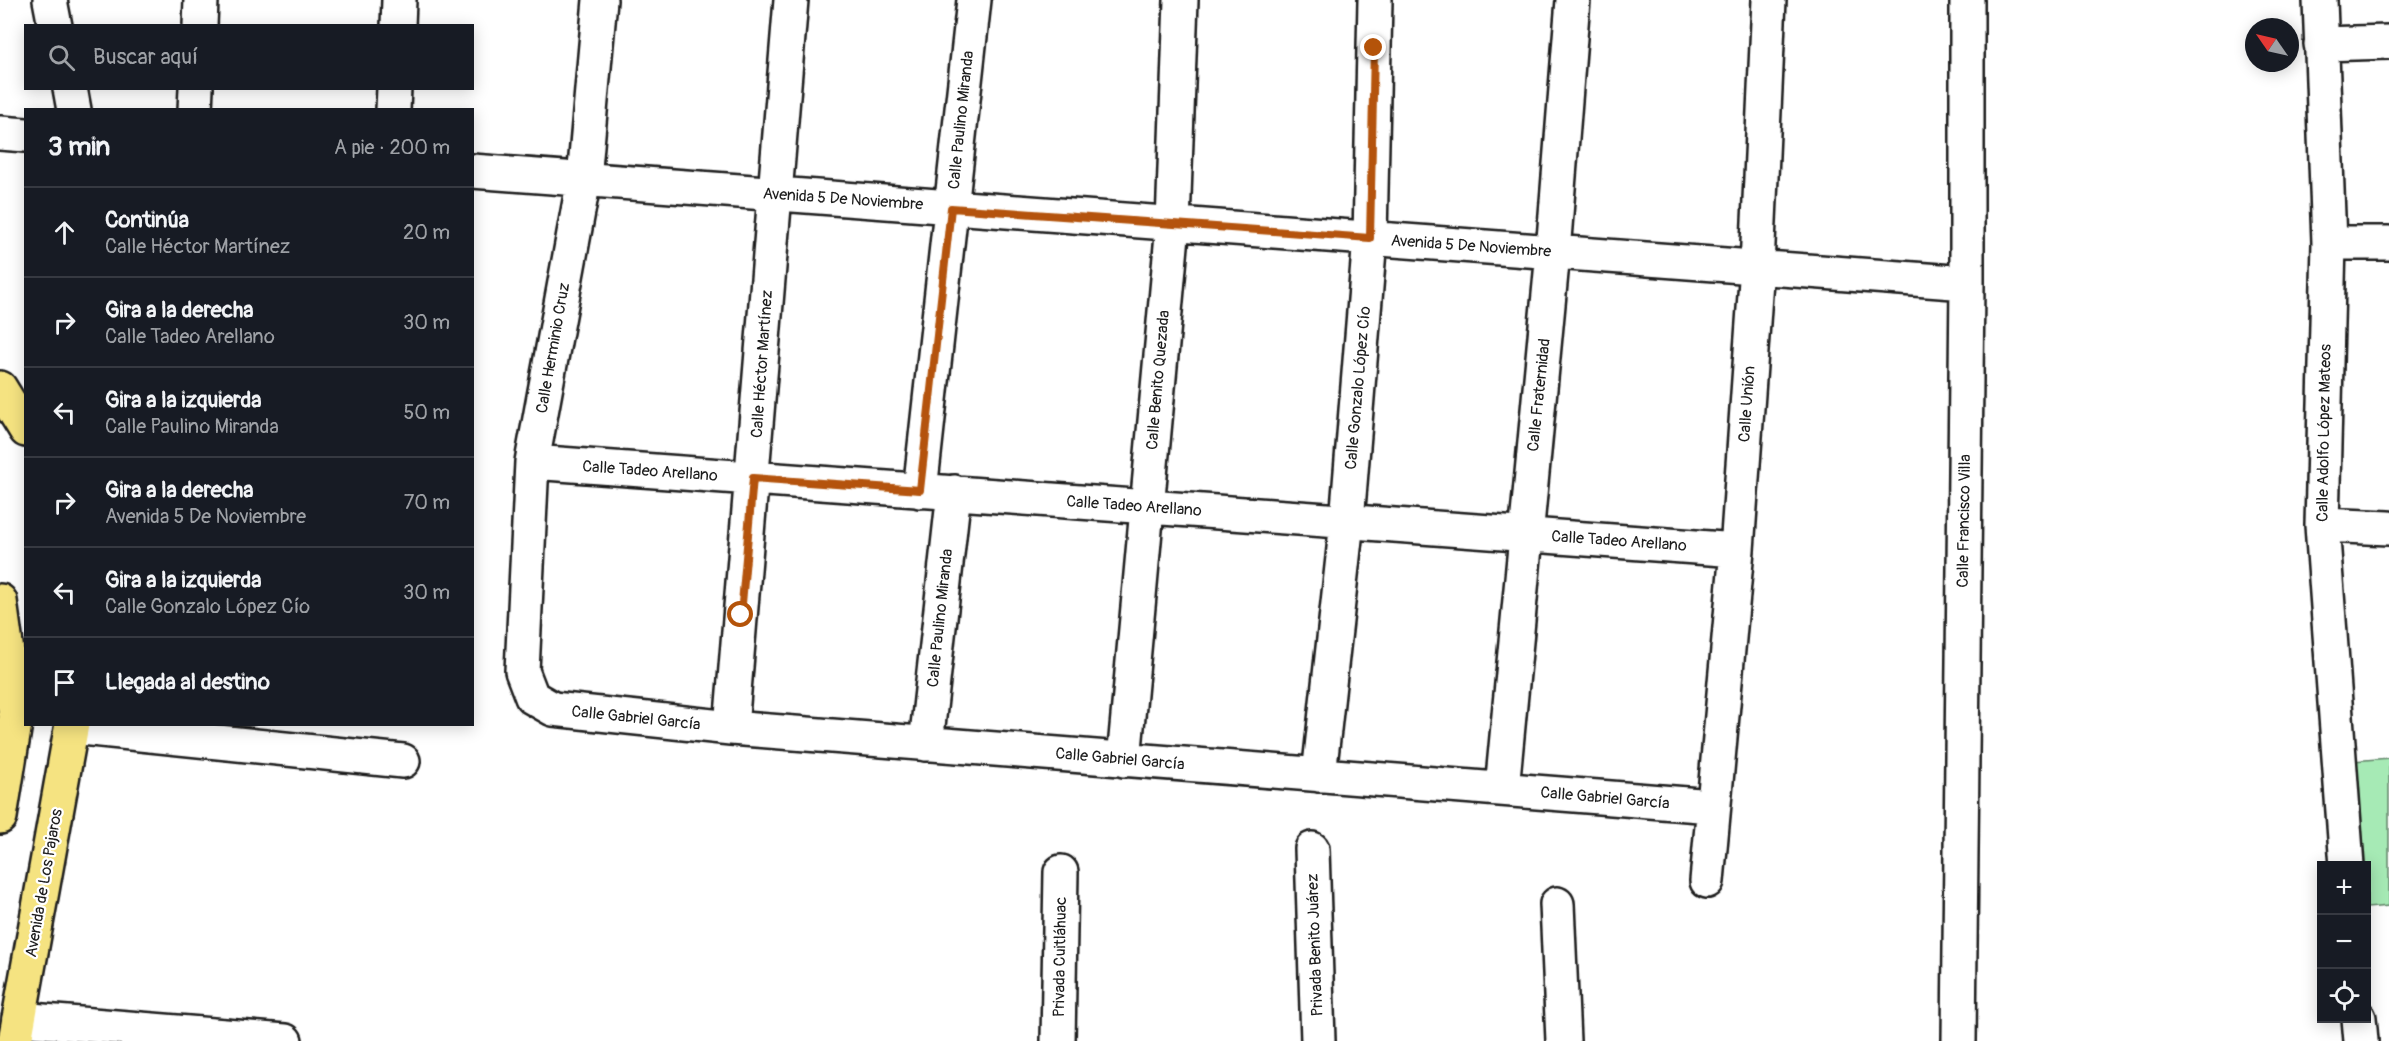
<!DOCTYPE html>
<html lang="es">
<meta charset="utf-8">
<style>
:root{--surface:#171b24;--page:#242831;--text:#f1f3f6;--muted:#9ea1a6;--line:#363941}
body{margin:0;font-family:Pangolin,sans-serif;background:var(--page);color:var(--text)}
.controls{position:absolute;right:18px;bottom:18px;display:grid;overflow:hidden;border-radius:0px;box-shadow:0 3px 15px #0003}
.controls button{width:54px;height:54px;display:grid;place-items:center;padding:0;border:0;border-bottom:2px solid var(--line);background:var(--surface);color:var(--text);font:30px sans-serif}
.compass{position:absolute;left:2245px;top:18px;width:54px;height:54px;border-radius:50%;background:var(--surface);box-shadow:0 3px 15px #0003;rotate:304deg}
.stop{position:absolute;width:18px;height:18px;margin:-14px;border:4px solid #b45309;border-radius:50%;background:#fff}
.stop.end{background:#b45309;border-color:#fff;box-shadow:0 2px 6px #0008}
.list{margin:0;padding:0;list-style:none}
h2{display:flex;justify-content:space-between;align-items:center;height:78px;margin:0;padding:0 24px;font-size:26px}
h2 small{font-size:20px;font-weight:400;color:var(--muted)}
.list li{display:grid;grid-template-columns:39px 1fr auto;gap:18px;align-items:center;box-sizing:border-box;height:90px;padding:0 24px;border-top:2px solid var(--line)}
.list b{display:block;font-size:22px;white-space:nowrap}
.list p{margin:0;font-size:20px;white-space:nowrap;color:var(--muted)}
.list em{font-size:20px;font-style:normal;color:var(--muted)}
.icon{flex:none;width:33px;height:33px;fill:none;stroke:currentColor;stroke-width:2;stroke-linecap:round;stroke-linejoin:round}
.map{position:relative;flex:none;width:2389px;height:1041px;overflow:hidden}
.search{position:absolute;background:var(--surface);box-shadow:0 3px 15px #0003;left:24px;top:24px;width:450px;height:66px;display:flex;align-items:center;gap:15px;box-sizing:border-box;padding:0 21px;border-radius:0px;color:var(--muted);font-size:22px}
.panel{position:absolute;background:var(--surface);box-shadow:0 3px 15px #0003;left:24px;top:108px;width:450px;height:618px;border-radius:0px}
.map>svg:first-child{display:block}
</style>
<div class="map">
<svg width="2389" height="1041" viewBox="0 0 2389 1041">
<rect width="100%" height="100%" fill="#fff"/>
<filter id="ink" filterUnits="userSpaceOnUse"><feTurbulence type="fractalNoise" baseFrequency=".0167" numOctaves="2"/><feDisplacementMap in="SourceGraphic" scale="12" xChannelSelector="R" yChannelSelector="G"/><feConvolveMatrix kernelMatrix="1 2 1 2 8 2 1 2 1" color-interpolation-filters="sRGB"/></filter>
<g filter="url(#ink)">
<path fill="#a6eab5" stroke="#618368" stroke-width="1.5" d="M2389 758V906L2367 908 2366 866 2349 865 2341 762Z"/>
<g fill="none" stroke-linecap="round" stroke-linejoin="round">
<g stroke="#1c1c1c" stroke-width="38">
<path id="minor" d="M50 0 55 26
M600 0 584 179 532 462 522 671 532 697 553 709 731 728 1712 806
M2320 0 2329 243 2322 525 2347 866
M200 26 201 0
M398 26 399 0
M2321 44 2389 42
M70 88 74 110
M195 110 196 88
M393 110 394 88
M0 133 26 135
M472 171 1967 283
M2329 243H2389
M532 462 1737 550
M920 491 974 0
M2322 525 2389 528
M72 727 403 761
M731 728C753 486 770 243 791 0
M926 744 954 492
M1124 760 1173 224 1181 0
M1319 775 1347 521 1370 238 1375 0
M1502 789 1553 252 1573 0
M1312 849 1318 1041
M1707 881 1737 550 1757 266 1769 0
M1557 904 1563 1041
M2359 1018 2361 1041
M19 1019 285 1041
M1058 1041 1061 872
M1959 1041 1967 283V0"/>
</g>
<g stroke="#1c1c1c" stroke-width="38">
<path id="major" d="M0 388 26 430
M0 601 16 717
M0 817 16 717 26 692
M15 1041 72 724"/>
</g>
<use href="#minor" stroke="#fff" stroke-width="33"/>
<use href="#major" stroke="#f5e381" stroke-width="33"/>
</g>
</g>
<g fill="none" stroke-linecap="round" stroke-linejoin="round" filter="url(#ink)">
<path stroke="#b45309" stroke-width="8" d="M741 615 753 478 920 490 951 208 1370 238 1374 48"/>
</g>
<g text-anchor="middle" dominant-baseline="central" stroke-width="4.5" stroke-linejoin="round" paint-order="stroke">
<g font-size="16" fill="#1c1c1c" stroke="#fff">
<text transform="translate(961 120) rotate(-84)">Calle Paulino Miranda</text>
<text transform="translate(843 199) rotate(4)">Avenida 5 De Noviembre</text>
<text transform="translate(1471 246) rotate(4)">Avenida 5 De Noviembre</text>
<text transform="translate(553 348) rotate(-80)">Calle Herminio Cruz</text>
<text transform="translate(762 364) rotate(-86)">Calle Héctor Martínez</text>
<text transform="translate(1158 380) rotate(-85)">Calle Benito Quezada</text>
<text transform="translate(1358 388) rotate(-85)">Calle Gonzalo López Cío</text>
<text transform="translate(1539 395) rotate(-84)">Calle Fraternidad</text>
<text transform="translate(1747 404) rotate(-86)">Calle Unión</text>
<text transform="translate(2324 433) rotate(-89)">Calle Adolfo López Mateos</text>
<text transform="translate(650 471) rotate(4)">Calle Tadeo Arellano</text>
<text transform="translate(1134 506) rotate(4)">Calle Tadeo Arellano</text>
<text transform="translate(1964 521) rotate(-89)">Calle Francisco Villa</text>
<text transform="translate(1619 541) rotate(4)">Calle Tadeo Arellano</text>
<text transform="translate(940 618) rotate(-84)">Calle Paulino Miranda</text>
<text transform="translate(636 718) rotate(6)">Calle Gabriel García</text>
<text transform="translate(1120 759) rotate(5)">Calle Gabriel García</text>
<text transform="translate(1605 798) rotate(5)">Calle Gabriel García</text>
<text transform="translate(44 883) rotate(-80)">Avenida de Los Pajaros</text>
<text transform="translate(1315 945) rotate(-92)">Privada Benito Juárez</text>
<text transform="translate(1060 957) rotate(-89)">Privada Cuitláhuac</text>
</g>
</g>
</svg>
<div class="controls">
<button>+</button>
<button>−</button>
<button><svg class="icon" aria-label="locate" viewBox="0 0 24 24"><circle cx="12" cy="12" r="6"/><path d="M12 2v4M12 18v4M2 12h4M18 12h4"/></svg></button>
</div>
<svg class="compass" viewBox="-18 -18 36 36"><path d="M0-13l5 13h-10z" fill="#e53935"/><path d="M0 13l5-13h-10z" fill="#9ea1a6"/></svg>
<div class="stop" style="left:741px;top:615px"></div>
<div class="stop end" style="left:1374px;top:48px"></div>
<div class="search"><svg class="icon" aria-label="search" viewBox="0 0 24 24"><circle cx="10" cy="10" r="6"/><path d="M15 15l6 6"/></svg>Buscar aquí</div>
<section class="panel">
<h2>3 min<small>A pie · 200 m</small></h2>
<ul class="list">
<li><svg class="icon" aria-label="ahead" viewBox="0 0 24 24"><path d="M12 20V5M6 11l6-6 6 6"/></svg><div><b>Continúa</b><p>Calle Héctor Martínez</p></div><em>20 m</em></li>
<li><svg class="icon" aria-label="right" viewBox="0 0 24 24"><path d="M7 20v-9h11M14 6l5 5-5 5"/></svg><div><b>Gira a la derecha</b><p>Calle Tadeo Arellano</p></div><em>30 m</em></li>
<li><svg class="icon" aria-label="left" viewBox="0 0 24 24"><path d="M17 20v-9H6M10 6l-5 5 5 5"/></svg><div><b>Gira a la izquierda</b><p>Calle Paulino Miranda</p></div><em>50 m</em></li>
<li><svg class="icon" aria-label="right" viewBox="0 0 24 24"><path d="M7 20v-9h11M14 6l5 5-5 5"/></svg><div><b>Gira a la derecha</b><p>Avenida 5 De Noviembre</p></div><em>70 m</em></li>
<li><svg class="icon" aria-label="left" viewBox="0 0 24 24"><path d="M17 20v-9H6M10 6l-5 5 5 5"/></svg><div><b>Gira a la izquierda</b><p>Calle Gonzalo López Cío</p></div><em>30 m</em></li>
<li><svg class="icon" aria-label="arrive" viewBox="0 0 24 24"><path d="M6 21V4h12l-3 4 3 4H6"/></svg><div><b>Llegada al destino</b></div></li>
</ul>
</section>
</div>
